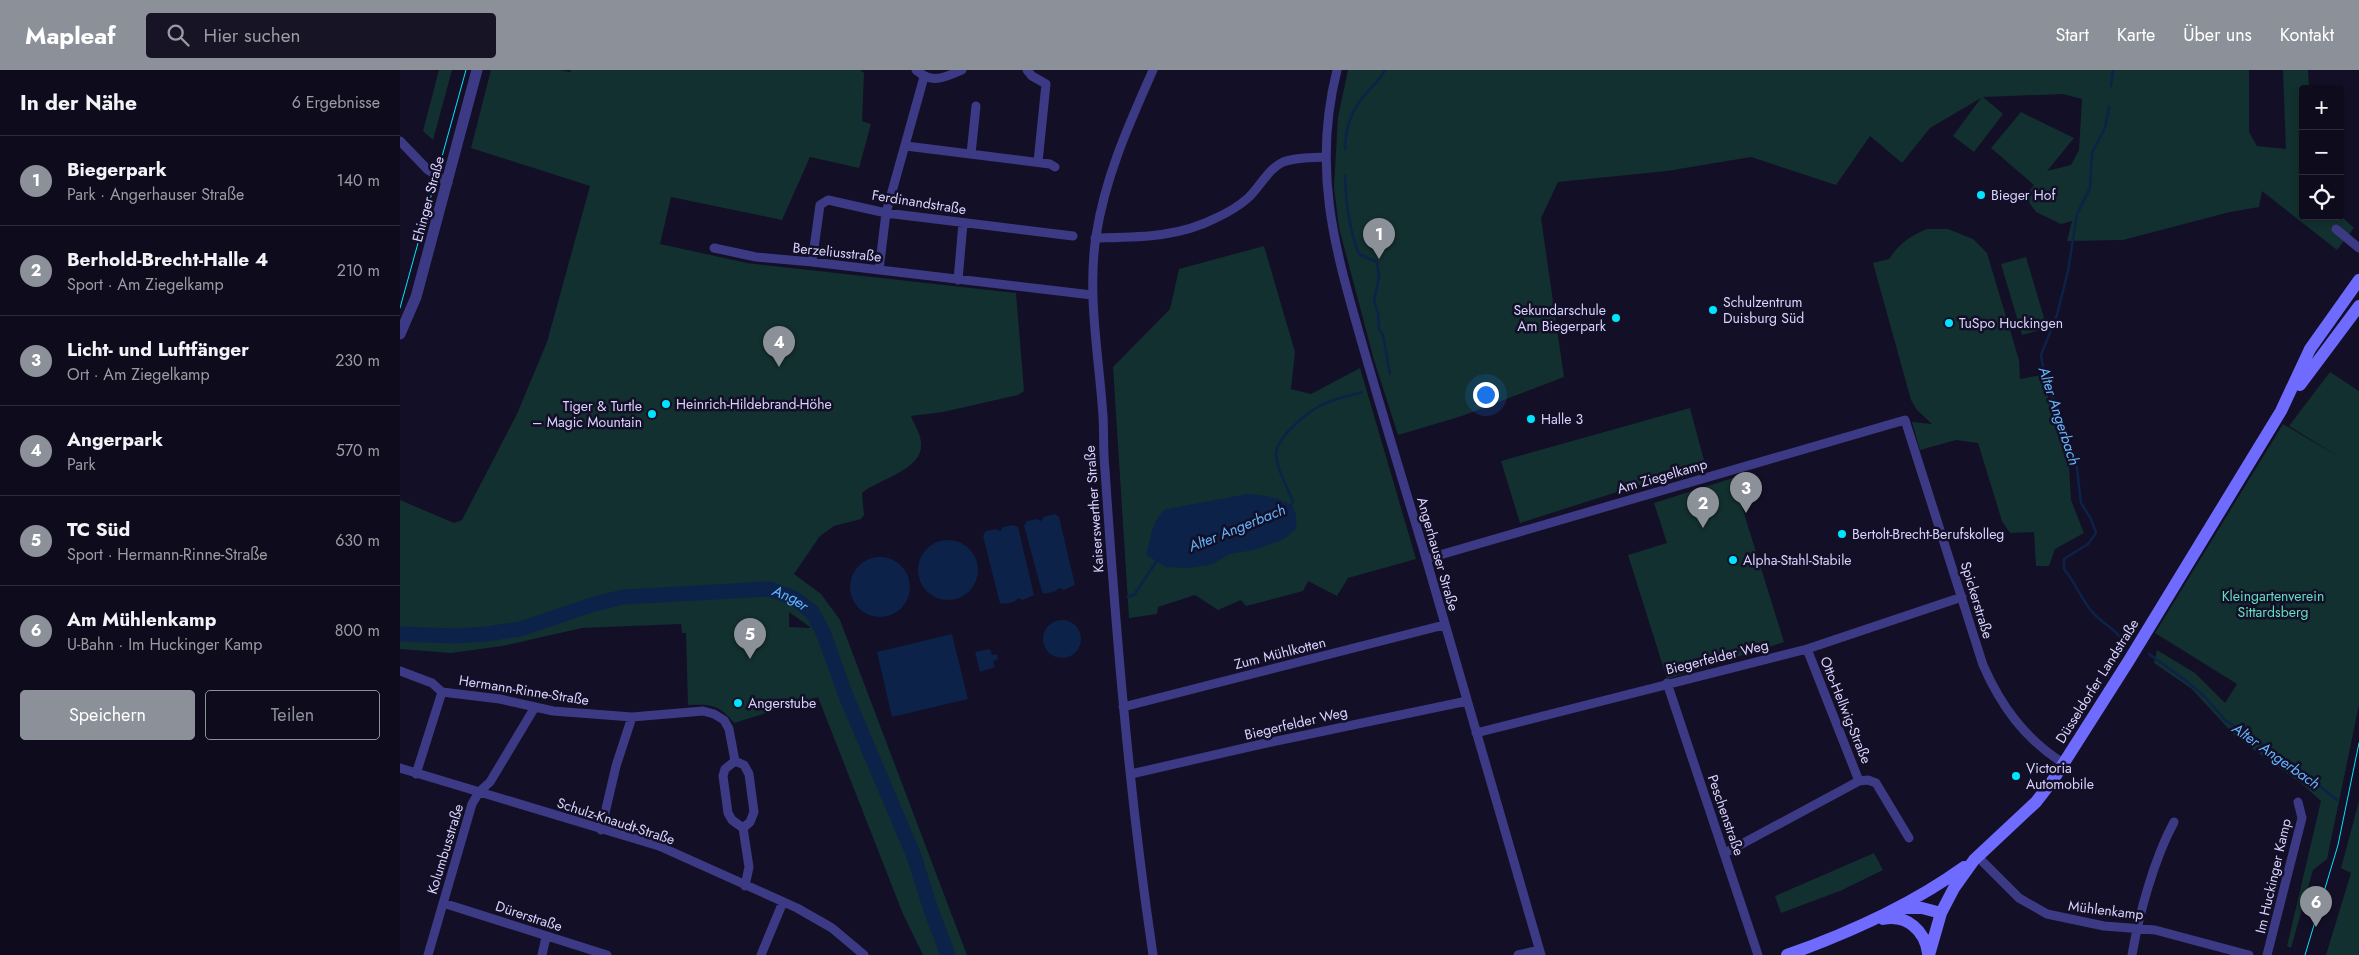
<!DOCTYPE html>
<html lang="de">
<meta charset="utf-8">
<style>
:root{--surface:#0e0b1c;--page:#171425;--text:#f1f3f6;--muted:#9b9ba3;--line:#2e2b3b;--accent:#8c9099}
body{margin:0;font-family:Jost,sans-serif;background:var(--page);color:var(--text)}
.controls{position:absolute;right:15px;top:15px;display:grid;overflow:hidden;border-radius:5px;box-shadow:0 2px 8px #0003}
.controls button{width:45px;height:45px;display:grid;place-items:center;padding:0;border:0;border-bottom:1px solid var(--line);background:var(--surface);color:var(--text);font:25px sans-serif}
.you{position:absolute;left:1085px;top:324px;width:18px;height:18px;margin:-12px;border:4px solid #fff;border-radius:50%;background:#1a73e8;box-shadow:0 0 0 8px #1a73e833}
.badge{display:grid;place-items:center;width:32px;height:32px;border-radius:50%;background:var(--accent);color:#fff;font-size:16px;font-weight:700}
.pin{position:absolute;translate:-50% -41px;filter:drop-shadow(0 1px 2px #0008)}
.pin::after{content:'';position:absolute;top:26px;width:18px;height:15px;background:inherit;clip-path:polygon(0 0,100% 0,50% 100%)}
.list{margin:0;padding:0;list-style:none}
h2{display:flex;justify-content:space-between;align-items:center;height:65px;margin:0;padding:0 20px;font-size:21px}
h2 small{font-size:16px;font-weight:400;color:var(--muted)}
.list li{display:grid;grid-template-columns:32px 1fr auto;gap:15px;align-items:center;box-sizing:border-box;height:90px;padding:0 20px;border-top:1px solid var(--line)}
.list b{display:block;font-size:19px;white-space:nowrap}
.list p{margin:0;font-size:16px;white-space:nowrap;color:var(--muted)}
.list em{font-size:16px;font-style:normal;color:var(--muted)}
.actions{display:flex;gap:10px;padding:15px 20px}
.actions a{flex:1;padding:11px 0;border:1px solid var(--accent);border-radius:5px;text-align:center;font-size:18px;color:var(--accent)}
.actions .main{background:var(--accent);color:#fff}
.icon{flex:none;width:28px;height:28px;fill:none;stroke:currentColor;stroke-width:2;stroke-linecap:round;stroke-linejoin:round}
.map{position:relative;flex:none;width:1959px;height:885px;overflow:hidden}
header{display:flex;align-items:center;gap:30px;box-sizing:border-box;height:70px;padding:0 25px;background:var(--accent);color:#fff}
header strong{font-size:24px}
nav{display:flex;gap:28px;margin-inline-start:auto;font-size:18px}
.search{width:350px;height:45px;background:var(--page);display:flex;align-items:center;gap:12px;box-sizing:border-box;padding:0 18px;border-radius:5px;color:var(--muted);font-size:19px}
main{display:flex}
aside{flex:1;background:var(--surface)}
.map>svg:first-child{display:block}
</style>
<header>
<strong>Mapleaf</strong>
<div class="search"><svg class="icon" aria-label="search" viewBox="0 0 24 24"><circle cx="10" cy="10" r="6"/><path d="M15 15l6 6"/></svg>Hier suchen</div>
<nav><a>Start</a><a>Karte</a><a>Über uns</a><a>Kontakt</a></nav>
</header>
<main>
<aside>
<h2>In der Nähe<small>6 Ergebnisse</small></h2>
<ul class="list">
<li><span class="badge">1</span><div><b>Biegerpark</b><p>Park · Angerhauser Straße</p></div><em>140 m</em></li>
<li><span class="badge">2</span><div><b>Berhold-Brecht-Halle 4</b><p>Sport · Am Ziegelkamp</p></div><em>210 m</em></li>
<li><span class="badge">3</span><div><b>Licht- und Luftfänger</b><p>Ort · Am Ziegelkamp</p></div><em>230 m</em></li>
<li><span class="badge">4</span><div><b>Angerpark</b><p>Park</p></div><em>570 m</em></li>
<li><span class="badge">5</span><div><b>TC Süd</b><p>Sport · Hermann-Rinne-Straße</p></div><em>630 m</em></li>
<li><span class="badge">6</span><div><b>Am Mühlenkamp</b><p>U-Bahn · Im Huckinger Kamp</p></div><em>800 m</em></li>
</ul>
<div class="actions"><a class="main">Speichern</a><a>Teilen</a></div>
</aside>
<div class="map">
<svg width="1959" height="885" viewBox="0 0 1959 885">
<rect width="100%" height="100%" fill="#130f26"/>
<path fill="#12302f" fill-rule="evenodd" d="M39 0H52L33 70 23 61Z
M91 0H160L170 2 171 0H460L464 3 462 51 471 54 459 98 410 87 382 150 271 127 260 174 347 193 616 223 624 321 618 325 543 342 511 346C514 354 520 363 521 372 525 400 478 409 462 423L464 445 461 449 434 456 420 466 394 504 421 524 440 550 567 885H523L503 844 418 627 334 653C319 634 310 634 288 635L286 563H282L281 554 182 558 102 576 51 583 0 579V430L54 453 62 450 117 344 147 272 190 116 71 78ZM389 542 410 557V558L389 557Z
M948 0H1849V62L1857 76 1886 79 1883 0H1908L1909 19H1903V146L1940 145 1954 158 1937 180 1862 121 1859 137 1830 142 1723 170 1667 171 1672 151 1661 154 1636 142 1625 127 1634 115 1591 78 1621 42 1674 68 1647 101 1671 95 1679 80 1682 29 1663 24 1583 27 1603 44 1574 82 1553 66 1581 28 1530 58 1502 93 1470 66 1436 115 1351 87 1267 101 1158 112 1141 148 1164 307 1062 346 998 365 974 290 939 158 934 117 938 47Z
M1527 159H1548L1573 169 1587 183 1619 290 1620 309 1642 305 1669 396 1671 430 1684 463 1655 479 1649 496H1636L1634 462 1610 463 1602 451 1578 373 1556 370 1520 380 1512 352 1532 354 1517 340 1511 330 1473 193 1489 189C1500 173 1510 166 1527 159Z
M864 176 895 282 891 319 911 324 960 298 1016 489 948 508 937 526 908 511 903 521 846 536 841 530 818 540 795 525 758 537 757 544 729 548 713 297 770 239 779 199Z
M1626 187 1647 258 1622 265 1601 194Z
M1930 302 1959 321V635L1927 789 1913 800 1891 878 1887 876 1921 731 1902 714 1836 667 1792 619 1754 593 1757 580 1795 603 1825 633 1837 614 1755 563 1883 354 1941 388 1889 356Z
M1290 338 1305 394 1120 453 1101 391Z
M1333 408 1384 572 1267 609 1228 485 1267 473 1254 433Z
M1959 731V885H1926L1951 803 1941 798Z
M1474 783 1483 800 1440 821 1381 843 1375 826Z"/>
<path fill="#0c2248" d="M848 424C860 425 891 427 895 442 897 447 896 454 896 459L884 469 854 480 830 484 810 495 788 498 766 497 746 485C751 469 752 448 766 439Z
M655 444 659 447 675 515 664 520 659 518 656 521 644 524 642 522 624 456 627 451 637 449 641 451 644 447Z
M613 455 618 457 634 525 623 530 618 528C615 533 605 535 600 533L583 466 586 461 596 459 600 461 603 457Z
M518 500a30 30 0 1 1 60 0a30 30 0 1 1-60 0Z
M450 517a30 30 0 1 1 60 0a30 30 0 1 1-60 0Z
M643 569a19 19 0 1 1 38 0a19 19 0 1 1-38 0Z
M552 564 568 629 492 647 477 582Z
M590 579 592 585 597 584 598 589 593 591 595 597 580 602 575 582Z"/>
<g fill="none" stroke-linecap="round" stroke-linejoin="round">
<path stroke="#0c2248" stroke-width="2.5" d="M1711 16 1713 0
M1709 37 1705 58 1692 83 1690 118 1677 144 1668 201 1657 245 1641 285 1644 305 1676 390 1681 433 1691 449 1696 463 1688 474 1664 489V499C1676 513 1682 532 1695 545 1703 553 1712 557 1719 566
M945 79C945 60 951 42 963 27 971 17 979 12 985 0
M945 106C946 133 949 160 959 184L977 192 979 206 974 232 978 243 979 259 983 265 990 304
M889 438 893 432C888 417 877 402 876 385 875 368 907 343 921 335 934 329 948 326 962 322
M727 527 734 525 758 489
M1749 584 1789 613 1805 627 1825 650 1892 694 1937 730"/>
<path stroke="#0c2248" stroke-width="15" id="s1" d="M0 564 56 566 86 564 120 559 191 535 223 527 370 519 394 528 412 542 423 562 446 626 514 786 530 837 548 885"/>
<path stroke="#3d3a85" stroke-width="9" d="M516 0C532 14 544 8 562 0
M627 0 632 6 646 14 638 92
M937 0C911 103 936 182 964 280 983 346 1003 412 1023 478 1063 614 1101 750 1141 885
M0 71 28 100 48 113
M506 76 650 94 655 97
M571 84 576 36
M1936 159 1959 178
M695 168C737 167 777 168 816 148 827 143 839 136 848 128 860 117 868 99 883 92 896 87 911 88 925 87
M314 178 356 187 412 192 692 225
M412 192 420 135 428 130 486 143 673 166
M479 200 486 143 524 7
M558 210 563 153
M1026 489 1505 350 1583 595C1601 636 1625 669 1663 693
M0 601 32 613 42 622 100 629 153 641 232 647 303 641 314 644 324 650 329 659 335 691 325 699 323 706 328 743 332 750 343 758 349 797 345 816
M1267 613 1358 885
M723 637 1044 555
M1076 663 1407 579 1562 527
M335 691 344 695 349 704 354 742 350 752 343 758
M0 698 259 776 397 838 432 858 464 885
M16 704 42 622
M731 704 862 674 1067 631
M1459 711 1468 710 1476 713 1509 768
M201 760 216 696 232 647
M1325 783 1459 711 1407 579
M1578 787 1619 828 1647 844 1704 856 1755 860 1849 885
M43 833 207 885
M28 885 72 734 79 722 90 712 135 637
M142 885 146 867
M361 885 383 832
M753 885C729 724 716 562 705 400 703 382 704 364 703 346 699 286 687 226 696 166 705 107 729 54 753 0
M1118 885 1139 880
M1732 885C1739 844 1754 789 1774 752
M1867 885 1902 748 1898 732"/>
<path stroke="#3d3a85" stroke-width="11" d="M0 264 16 227 77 0"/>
<path stroke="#6f6bff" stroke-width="12" d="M1900 315 1959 236
M1501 838H1522L1541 843
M1483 849C1507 844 1525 861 1528 883
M1387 885C1449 863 1510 836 1564 797
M1529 885 1541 843 1554 818 1574 790 1636 732 1653 710 1728 592 1881 341 1910 279 1959 210"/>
<path stroke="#00e5ff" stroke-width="1" d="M0 238 66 0
M1905 885 1938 775 1959 673"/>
</g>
<g fill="#00e5ff" stroke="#130f26" stroke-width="2">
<circle cx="1581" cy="125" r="5"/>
<circle cx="1313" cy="240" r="5"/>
<circle cx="1216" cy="248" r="5"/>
<circle cx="1549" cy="253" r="5"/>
<circle cx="266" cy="334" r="5"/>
<circle cx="252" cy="344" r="5"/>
<circle cx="1131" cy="349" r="5"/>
<circle cx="1442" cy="464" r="5"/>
<circle cx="1333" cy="490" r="5"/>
<circle cx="338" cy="633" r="5"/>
<circle cx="1616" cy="706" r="5"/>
</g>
<g text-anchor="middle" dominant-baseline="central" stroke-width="5" stroke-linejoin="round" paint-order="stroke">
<g font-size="14" fill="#d9d4ff" stroke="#130f26" text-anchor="start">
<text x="1591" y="125">Bieger Hof</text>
<text x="1323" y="232">Schulzentrum<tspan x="1323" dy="16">Duisburg Süd</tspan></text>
<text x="1206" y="240" text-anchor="end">Sekundarschule<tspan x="1206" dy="16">Am Biegerpark</tspan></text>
<text x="1559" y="253">TuSpo Huckingen</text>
<text x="276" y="334">Heinrich-Hildebrand-Höhe</text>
<text x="242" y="336" text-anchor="end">Tiger &amp; Turtle<tspan x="242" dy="16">– Magic Mountain</tspan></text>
<text x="1141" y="349">Halle 3</text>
<text x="1452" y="464">Bertolt-Brecht-Berufskolleg</text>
<text x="1343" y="490">Alpha-Stahl-Stabile</text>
<text x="348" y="633">Angerstube</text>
<text x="1626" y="698">Victoria<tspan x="1626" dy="16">Automobile</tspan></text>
</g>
<g font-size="14" fill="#d9d4ff" stroke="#130f26">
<text transform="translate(28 129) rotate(-75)">Ehinger Straße</text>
<text transform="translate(519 132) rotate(9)">Ferdinandstraße</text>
<text transform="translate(437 182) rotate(6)">Berzeliusstraße</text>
<text transform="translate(1262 406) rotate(-16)">Am Ziegelkamp</text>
<text transform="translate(694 439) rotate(-94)">Kaiserswerther Straße</text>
<text transform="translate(1038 484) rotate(74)">Angerhauser Straße</text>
<text transform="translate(1577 530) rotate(73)">Spickerstraße</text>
<text transform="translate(880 583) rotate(-14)">Zum Mühlkotten</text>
<text transform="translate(1317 587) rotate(-14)">Biegerfelder Weg</text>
<text transform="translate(1697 611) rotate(-58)">Düsseldorfer Landstraße</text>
<text transform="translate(124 620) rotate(9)">Hermann-Rinne-Straße</text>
<text transform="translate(1446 640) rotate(68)">Otto-Hellwig-Straße</text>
<text transform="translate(896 653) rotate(-13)">Biegerfelder Weg</text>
<text transform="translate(1326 745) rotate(71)">Peschenstraße</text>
<text transform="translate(216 751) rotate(18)">Schulz-Knaudt-Straße</text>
<text transform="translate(45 779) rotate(-73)">Kolumbusstraße</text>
<text transform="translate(1873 806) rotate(-77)">Im Huckinger Kamp</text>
<text transform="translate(1706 840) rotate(7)">Mühlenkamp</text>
<text transform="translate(129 846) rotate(18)">Dürerstraße</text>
</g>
<g font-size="14" fill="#5fe0c0" stroke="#130f26">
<text x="1873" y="526">Kleingartenverein<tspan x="1873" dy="16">Sittardsberg</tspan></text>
</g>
<g font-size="15" font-style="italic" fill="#62b6ff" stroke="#130f26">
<text transform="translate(1659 346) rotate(72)">Alter Angerbach</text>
<text transform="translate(837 458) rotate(-22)">Alter Angerbach</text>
<text stroke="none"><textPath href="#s1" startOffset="398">Anger</textPath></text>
<text transform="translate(1876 686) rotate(35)">Alter Angerbach</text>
</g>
</g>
</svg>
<div class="controls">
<button>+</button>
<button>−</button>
<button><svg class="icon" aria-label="locate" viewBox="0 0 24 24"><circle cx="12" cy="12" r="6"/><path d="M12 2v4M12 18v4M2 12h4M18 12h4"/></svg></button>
</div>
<div class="you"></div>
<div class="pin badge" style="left:979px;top:189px">1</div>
<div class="pin badge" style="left:1303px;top:458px">2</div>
<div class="pin badge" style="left:1346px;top:443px">3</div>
<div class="pin badge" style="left:379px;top:297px">4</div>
<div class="pin badge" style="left:350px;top:589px">5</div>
<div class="pin badge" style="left:1916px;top:857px">6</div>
</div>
</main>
